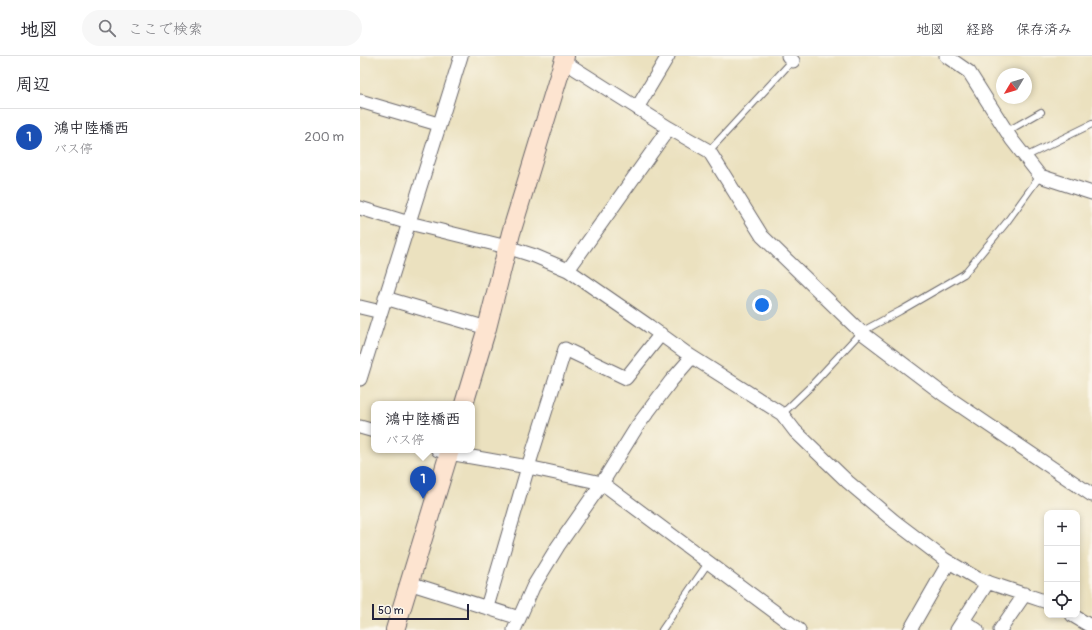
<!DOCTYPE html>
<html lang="ja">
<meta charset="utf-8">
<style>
:root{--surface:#fff;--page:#f7f7f7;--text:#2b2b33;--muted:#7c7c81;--line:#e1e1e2;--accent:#ea580c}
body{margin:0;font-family:Pangolin,"Klee One",sans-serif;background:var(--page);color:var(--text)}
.controls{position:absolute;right:12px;bottom:12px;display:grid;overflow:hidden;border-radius:8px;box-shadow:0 2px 6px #0003}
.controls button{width:36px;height:36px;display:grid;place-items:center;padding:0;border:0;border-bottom:1px solid var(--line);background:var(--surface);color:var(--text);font:20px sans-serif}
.compass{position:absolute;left:636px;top:12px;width:36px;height:36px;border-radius:50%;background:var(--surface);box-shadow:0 2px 6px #0003;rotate:232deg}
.scale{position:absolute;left:12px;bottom:10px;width:97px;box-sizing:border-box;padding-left:4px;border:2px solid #22223b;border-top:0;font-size:11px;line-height:14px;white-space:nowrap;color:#22223b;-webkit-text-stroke:3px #fbf7ec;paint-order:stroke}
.you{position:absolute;left:402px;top:249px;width:14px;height:14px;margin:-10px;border:3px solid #fff;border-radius:50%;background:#1a73e8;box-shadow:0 0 0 6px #1a73e833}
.badge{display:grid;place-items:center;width:26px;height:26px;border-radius:50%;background:var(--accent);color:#fff;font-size:13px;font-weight:700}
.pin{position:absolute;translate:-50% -33px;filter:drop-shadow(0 1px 2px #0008)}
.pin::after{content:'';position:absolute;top:21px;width:14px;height:12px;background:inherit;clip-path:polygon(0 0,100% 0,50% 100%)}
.popup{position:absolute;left:11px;top:345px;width:104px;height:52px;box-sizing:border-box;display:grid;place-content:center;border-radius:8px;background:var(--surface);filter:drop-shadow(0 1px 3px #0005);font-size:13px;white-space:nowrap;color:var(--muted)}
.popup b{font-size:15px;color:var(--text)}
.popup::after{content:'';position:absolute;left:50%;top:100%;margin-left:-8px;border:8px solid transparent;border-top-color:var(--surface)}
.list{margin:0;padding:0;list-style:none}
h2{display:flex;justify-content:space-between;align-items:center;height:52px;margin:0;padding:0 16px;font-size:17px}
h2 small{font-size:13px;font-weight:400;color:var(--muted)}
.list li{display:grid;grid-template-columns:26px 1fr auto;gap:12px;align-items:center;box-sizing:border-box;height:56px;padding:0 16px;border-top:1px solid var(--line)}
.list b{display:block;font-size:15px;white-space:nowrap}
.list p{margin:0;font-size:13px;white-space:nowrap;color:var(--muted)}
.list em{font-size:13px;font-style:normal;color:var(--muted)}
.icon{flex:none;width:22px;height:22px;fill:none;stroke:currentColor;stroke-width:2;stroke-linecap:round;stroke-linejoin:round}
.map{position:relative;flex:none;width:732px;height:574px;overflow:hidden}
header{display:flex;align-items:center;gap:24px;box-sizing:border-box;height:56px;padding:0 20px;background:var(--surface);border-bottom:1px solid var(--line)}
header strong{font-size:19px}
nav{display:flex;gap:22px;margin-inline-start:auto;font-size:14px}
.search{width:280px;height:36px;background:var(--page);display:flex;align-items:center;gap:10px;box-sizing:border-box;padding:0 14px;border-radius:22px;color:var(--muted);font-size:15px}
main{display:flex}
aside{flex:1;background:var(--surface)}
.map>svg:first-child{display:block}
</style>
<header>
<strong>地図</strong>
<div class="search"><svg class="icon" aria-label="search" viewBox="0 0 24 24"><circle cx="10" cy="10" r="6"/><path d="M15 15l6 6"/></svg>ここで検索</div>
<nav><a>地図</a><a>経路</a><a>保存済み</a></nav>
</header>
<main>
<aside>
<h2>周辺<small></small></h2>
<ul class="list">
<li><span class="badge" style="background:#1a4fb4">1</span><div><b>鴻中陸橋西</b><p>バス停</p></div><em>200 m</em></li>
</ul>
</aside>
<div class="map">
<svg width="732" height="574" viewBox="0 0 732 574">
<rect width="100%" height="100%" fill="#fbf7ec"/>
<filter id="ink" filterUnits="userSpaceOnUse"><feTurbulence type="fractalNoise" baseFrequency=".025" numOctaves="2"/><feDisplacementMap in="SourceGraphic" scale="8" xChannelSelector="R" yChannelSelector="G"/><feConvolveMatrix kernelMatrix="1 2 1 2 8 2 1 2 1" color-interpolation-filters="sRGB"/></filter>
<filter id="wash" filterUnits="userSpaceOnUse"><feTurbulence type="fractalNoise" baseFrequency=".012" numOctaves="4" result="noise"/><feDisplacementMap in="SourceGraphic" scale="16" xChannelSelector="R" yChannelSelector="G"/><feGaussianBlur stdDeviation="0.9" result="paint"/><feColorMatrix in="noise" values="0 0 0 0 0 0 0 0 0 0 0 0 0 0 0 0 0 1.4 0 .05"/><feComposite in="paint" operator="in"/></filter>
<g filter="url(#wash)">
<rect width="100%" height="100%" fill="#ebe1bf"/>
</g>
<g filter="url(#ink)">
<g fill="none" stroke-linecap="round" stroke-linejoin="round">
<g stroke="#686569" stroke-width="8">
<path id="lane" d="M646 76 681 56
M349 95 433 4
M665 101 732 68
M422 358 449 332 501 276 540 255 604 218 646 167 680 120
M302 574 348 507"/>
</g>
<g stroke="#686569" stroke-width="15">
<path id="street" d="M428 0 433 5
M586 0 609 16 652 84 680 120 732 137
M203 5 309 72 349 95 402 180 501 276 583 338 732 439
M0 45 78 68
M277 52 308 0
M0 152 49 167 147 191 175 200 208 214 289 270 329 299 422 358 435 375 488 426 534 465 584 503 618 523 687 546
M208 214 309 72
M25 242 127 272
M0 251 21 256
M0 323 101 0
M0 371 14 375
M78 394 89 397 168 411 242 427 439 574
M49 527 159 562
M127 551 168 411 205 293 266 322 301 278
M712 559 732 571
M603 565 617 574
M154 574 173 531 198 490 242 427 278 369 311 325 332 301
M550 574 589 506
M597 574 628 526
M640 574 665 538"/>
</g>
<g stroke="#686569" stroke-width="20">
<path id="secondary" d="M104 348 127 272 151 177 205 0
M35 574 90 394"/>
</g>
<use href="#lane" stroke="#fff" stroke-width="6"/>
<use href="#street" stroke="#fff" stroke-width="13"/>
<use href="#secondary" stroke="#fde4d0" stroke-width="18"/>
</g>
</g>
</svg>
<div class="controls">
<button>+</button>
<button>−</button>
<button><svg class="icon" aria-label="locate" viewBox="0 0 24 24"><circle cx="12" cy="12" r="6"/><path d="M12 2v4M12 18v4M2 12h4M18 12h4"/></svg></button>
</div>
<svg class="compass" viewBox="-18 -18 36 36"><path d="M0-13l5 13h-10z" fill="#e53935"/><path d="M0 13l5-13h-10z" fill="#7c7c81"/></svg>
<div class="scale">50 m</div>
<div class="you"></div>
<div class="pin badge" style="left:63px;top:443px;background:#1a4fb4">1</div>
<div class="popup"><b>鴻中陸橋西</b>バス停</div>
</div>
</main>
